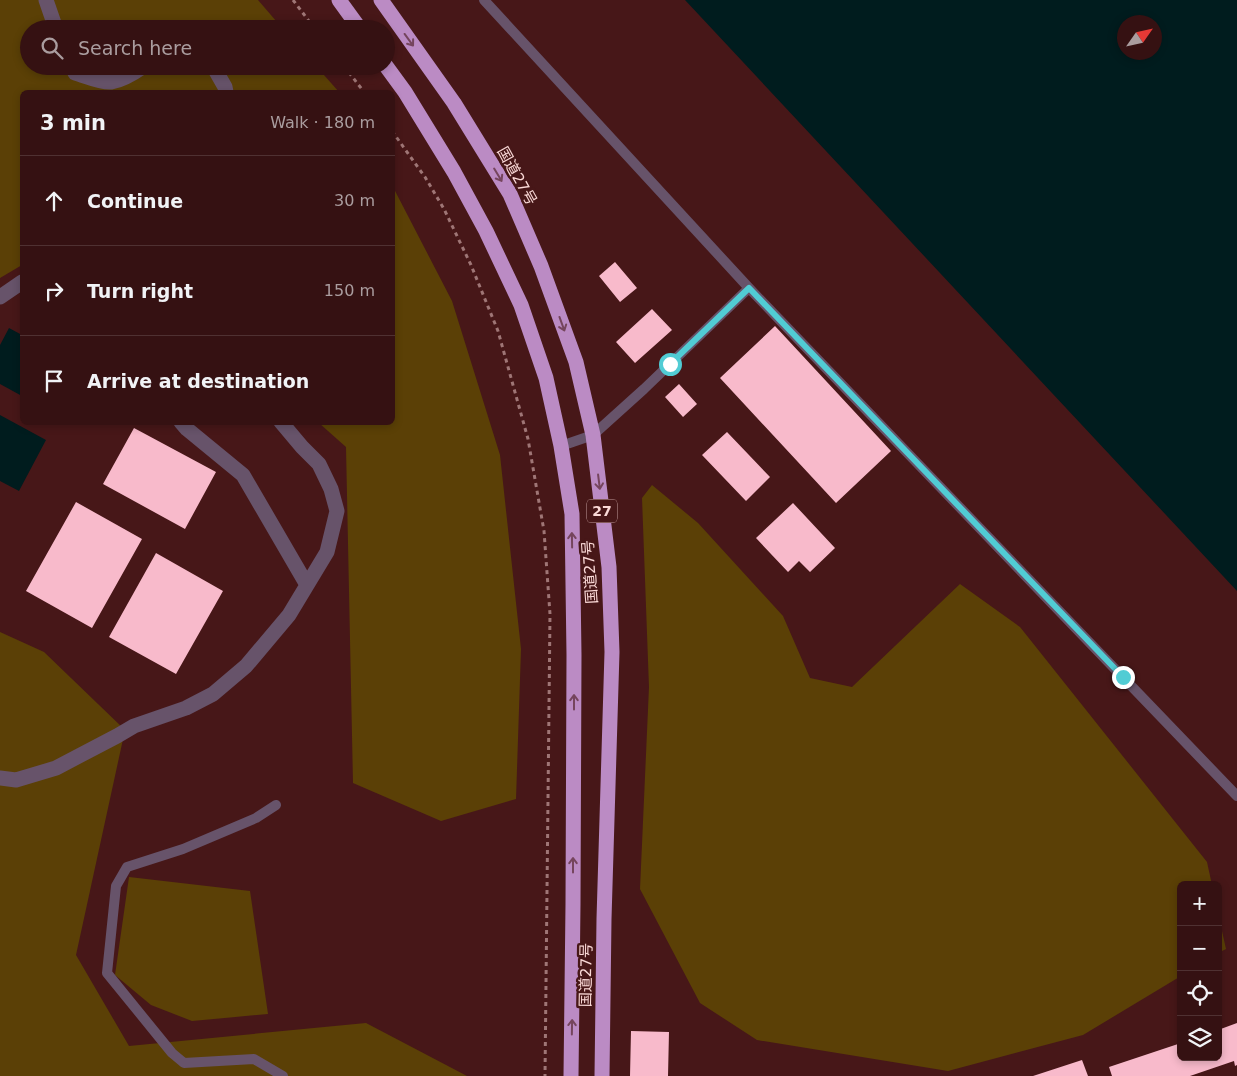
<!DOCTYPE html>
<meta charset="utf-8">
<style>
:root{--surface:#351112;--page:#3d1a1b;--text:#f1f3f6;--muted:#aa9d9f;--line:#4f3132}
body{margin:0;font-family:"DejaVu Sans","Noto Sans JP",sans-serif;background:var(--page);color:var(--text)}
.controls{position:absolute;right:15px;bottom:15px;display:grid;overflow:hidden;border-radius:8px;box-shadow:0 2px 8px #0003}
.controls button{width:45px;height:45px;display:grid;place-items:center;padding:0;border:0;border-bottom:1px solid var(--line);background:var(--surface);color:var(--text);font:25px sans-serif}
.compass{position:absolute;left:1117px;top:15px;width:45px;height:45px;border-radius:50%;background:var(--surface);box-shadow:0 2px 8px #0003;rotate:56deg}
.stop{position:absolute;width:15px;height:15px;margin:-11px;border:4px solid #51ccd4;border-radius:50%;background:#fff}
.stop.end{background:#51ccd4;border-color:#fff;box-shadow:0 1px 5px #0008}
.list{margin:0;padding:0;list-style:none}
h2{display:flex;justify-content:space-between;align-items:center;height:65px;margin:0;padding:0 20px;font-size:21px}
h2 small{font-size:16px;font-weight:400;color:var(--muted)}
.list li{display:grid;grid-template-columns:32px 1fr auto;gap:15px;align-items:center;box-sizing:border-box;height:90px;padding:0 20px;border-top:1px solid var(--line)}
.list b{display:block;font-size:19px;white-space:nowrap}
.list em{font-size:16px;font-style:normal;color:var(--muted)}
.icon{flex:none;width:28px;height:28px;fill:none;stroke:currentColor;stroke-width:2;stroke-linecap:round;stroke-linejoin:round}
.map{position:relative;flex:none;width:1237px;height:1076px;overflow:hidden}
.search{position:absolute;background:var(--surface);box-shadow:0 2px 8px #0003;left:20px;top:20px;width:375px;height:55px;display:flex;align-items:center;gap:12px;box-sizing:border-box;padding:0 18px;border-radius:28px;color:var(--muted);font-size:19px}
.panel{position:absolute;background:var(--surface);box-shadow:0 2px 8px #0003;left:20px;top:90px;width:375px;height:335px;border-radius:8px}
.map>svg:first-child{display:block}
</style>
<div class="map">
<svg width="1237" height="1076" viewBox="0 0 1237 1076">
<rect width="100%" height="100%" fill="#471718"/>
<path fill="#5b4006" d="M0 0H258L283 29H29V66H316L339 92H22V265L0 278Z
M393 187 452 301 500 455 521 649 516 799 441 821 353 783 346 447 319 423 392 422Z
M652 485 698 523 783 616 810 678 852 687 960 584 1020 627 1207 862 1212 885H1181V976L1083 1035 948 1071 757 1040 700 1003 640 889 649 687 642 498Z
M0 632 44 652 125 730 76 955 129 1046 366 1023 467 1076H0Z
M129 877 250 891 268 1014 192 1021 151 1005 115 975Z
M1218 913 1226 949 1218 953Z"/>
<path fill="#001c1e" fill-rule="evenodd" d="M685 0H1237V591ZM1154 22V52H1124V22Z
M9 328 22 335V396L0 384V345Z
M0 415 46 440 19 491 0 481Z"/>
<path fill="#f8bacb" d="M615 262 637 288 620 302 599 276Z
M652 309 672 330 635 363 616 342Z
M775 326 891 451 836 503 720 378Z
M679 384 697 404 683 417 665 397Z
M134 428 216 472 185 529 103 484Z
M727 432 770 477 746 501 702 455Z
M76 502 142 539 92 628 26 591Z
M793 503 835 548 810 572 799 561 788 572 756 538Z
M156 553 223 591 176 674 109 637Z
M1237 1023V1065L1235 1066 1234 1061 1190 1076H1112L1109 1067 1181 1043V1057H1218V1030Z
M631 1031 669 1032 668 1076H630Z
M1082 1060 1088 1076H1033Z"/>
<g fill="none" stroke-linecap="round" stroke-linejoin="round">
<path stroke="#9f7676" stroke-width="3" stroke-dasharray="4 4" stroke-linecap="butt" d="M293 0 315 29
M344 66 364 92
M392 131 425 177 444 209 471 265 498 331 528 439 544 531 550 614 545 1076"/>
<path stroke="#67536a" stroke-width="10" d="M484 0 749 288 1237 796
M561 446 593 435 644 389 749 288
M276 805 256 818 183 849 127 867 116 886 107 973 172 1053 184 1063 254 1059 283 1076"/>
<path stroke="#67536a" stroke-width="15" d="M46 0 56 29
M72 66 75 73C86 76 100 83 111 82 123 80 134 73 144 66
M213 66 225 87 226 92
M0 297 22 282
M181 422 187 429 243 475 307 585
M0 778 16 780 56 768 117 736 134 726 186 708 213 694 246 666 289 615 327 552 337 511 331 489 319 464 302 447 281 422"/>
<path stroke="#bb8bc4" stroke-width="15" d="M339 0 360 29
M381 0 454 103 510 194 541 266 576 362 593 435 609 567 612 652 604 919 602 1076
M386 66 405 92 454 172 486 231 521 305 546 378 561 446 572 514 574 655 573 904 571 1076"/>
</g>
<defs><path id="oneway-shaft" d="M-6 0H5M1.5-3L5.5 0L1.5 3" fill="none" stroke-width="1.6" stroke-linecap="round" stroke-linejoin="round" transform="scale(1.25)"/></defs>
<g stroke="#75455d">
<use href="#oneway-shaft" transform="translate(409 40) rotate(54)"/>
<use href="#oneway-shaft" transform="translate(498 175) rotate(59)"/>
<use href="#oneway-shaft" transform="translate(562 324) rotate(70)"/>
<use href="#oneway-shaft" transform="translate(599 482) rotate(83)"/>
<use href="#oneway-shaft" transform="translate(572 540) rotate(-91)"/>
<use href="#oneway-shaft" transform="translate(574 702) rotate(-90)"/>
<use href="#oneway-shaft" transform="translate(573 865) rotate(-90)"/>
<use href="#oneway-shaft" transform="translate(572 1027) rotate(-89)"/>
</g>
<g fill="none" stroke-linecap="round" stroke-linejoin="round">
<path stroke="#51ccd4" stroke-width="6" d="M670 364 749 288 1123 677"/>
</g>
<g text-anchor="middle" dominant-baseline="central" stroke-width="5" stroke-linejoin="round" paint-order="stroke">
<rect fill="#471718" stroke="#c49f9e" stroke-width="1" x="587" y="499.5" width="30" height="23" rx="4"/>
<g font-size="14" font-weight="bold" fill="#fad9d7">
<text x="602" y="511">27</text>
</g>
<g font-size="15" fill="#fad9d7" stroke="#471718">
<text transform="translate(517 176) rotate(61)">国道27号</text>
<text transform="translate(590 572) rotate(-94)">国道27号</text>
<text transform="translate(586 975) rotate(-89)">国道27号</text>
</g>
</g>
</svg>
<div class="controls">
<button>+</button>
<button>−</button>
<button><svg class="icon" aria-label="locate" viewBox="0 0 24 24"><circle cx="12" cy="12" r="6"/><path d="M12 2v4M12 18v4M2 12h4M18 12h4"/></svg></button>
<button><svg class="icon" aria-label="layers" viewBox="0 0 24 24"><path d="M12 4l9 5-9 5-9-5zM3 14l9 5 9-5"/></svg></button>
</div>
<svg class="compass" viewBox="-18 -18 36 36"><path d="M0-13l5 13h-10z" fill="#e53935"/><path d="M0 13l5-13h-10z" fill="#aa9d9f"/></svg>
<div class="stop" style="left:670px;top:364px"></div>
<div class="stop end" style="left:1123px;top:677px"></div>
<div class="search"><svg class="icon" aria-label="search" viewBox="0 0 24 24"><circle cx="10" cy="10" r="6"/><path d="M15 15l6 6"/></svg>Search here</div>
<section class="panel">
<h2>3 min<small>Walk · 180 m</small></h2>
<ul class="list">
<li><svg class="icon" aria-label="ahead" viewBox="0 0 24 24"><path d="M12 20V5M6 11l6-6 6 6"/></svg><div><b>Continue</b></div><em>30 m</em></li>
<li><svg class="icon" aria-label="right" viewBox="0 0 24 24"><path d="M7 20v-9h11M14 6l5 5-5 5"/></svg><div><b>Turn right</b></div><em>150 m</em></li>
<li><svg class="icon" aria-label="arrive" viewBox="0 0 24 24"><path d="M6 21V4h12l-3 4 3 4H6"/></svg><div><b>Arrive at destination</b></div></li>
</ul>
</section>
</div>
